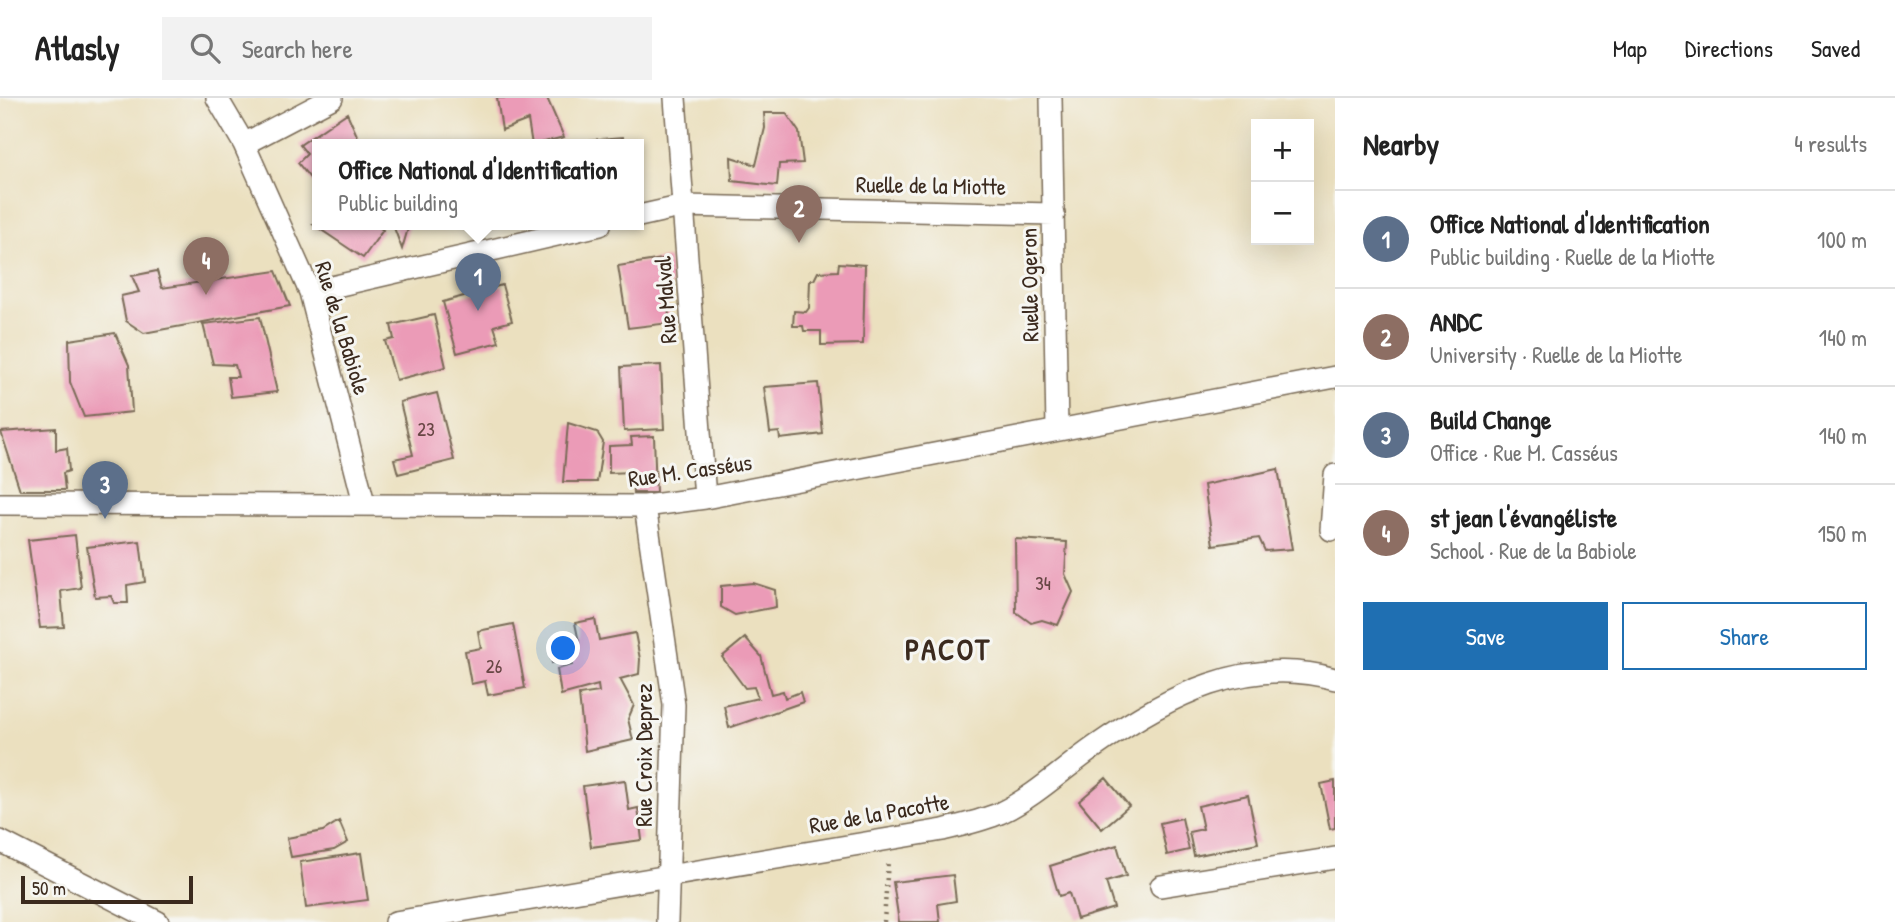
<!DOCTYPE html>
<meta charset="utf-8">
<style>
:root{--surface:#fff;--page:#f2f2f2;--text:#222;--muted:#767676;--line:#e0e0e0;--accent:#1f6fb2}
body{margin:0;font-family:"Patrick Hand",sans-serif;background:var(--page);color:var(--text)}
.controls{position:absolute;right:21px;top:21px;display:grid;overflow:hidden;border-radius:0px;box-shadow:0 7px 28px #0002}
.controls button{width:63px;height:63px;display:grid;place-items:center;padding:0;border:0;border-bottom:2px solid var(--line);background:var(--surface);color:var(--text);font:35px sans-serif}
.scale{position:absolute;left:21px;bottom:18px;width:172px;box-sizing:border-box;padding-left:7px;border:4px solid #3b2a1e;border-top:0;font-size:19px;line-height:24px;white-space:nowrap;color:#3b2a1e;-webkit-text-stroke:5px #f6f6f2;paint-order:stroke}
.you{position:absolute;left:564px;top:551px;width:24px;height:24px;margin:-18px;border:5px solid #fff;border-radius:50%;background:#1a73e8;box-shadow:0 0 0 10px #1a73e833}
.badge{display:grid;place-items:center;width:46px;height:46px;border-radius:50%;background:var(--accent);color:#fff;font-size:23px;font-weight:700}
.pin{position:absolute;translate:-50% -58px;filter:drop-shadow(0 2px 4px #0008)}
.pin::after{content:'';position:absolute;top:37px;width:24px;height:21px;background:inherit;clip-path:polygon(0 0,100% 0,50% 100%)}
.popup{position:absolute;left:312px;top:41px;width:332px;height:91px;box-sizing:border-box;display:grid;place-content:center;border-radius:0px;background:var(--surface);filter:drop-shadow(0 2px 5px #0005);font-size:23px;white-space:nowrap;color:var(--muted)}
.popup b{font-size:26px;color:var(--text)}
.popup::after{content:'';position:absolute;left:50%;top:100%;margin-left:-14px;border:14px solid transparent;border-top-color:var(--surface)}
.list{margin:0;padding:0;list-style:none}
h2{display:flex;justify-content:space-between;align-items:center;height:91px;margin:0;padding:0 28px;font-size:30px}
h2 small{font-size:23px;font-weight:400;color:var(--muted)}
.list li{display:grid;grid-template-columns:46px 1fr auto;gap:21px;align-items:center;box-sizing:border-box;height:98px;padding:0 28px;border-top:2px solid var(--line)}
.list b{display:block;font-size:26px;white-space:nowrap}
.list p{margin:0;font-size:23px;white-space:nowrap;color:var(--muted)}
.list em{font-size:23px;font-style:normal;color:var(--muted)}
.actions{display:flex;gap:14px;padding:21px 28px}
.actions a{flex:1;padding:16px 0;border:2px solid var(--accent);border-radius:0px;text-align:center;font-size:24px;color:var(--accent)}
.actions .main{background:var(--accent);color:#fff}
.icon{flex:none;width:38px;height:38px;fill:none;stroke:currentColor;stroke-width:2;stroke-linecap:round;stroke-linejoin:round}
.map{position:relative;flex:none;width:1335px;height:824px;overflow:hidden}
header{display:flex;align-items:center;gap:42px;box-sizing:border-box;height:98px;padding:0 35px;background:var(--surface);border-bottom:2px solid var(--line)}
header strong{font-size:33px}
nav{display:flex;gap:38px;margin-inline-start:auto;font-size:24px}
.search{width:490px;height:63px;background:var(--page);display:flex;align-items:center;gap:18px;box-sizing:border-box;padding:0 24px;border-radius:0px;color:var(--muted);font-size:26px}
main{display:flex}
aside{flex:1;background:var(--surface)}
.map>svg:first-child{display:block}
</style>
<header>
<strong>Atlasly</strong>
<div class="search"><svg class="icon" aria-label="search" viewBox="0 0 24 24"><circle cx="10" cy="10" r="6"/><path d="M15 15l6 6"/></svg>Search here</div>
<nav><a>Map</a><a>Directions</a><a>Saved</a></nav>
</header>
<main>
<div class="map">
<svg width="1335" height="824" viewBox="0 0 1335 824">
<rect width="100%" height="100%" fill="#f6f6f2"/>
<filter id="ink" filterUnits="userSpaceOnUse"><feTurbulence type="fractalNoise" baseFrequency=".0143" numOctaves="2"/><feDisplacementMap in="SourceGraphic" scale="14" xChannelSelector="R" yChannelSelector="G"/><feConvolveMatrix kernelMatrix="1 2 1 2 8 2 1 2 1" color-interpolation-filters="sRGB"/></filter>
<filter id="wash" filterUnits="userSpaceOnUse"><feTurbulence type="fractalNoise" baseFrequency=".00686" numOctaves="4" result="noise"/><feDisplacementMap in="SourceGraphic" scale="28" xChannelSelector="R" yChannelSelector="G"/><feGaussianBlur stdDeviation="1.57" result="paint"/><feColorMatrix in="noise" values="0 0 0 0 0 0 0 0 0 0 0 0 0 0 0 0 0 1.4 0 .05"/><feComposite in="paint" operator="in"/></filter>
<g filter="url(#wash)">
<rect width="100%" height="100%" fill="#ebe0bf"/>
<g id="blocks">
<path fill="#eb9bb7" d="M497 0H547L564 39 532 47 528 22 502 32Z
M347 15 359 42 355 47H317V89L298 65 307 56 300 47Z
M764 15H786L799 34 803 65 779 66 777 88 732 83 731 59 756 67 765 30Z
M623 39 624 47H578V43Z
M314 127H376L383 132 363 160Z
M393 127H409L402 151Z
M669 160 672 187 665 188 670 225 628 230 618 168Z
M839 165 865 167 863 246 821 247V233H804L803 228H793L794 213 806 214 809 210 810 182H814L818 174 838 173Z
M157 173 162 190 276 173 290 208 144 235 126 223 121 198 139 194 132 178Z
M502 187 512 223 494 228 499 244 457 255 443 204Z
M434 217 446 269 396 282 385 243 394 241 391 227Z
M260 219 277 294 231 299 228 279H238L235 267 213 266 203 226Z
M115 235 129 267 132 314 84 319 70 284 69 242Z
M661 267 664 331 624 333 621 269Z
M818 285 823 336 780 341 779 334 770 335 764 289Z
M437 295 454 362 398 376 394 361 413 357 400 304Z
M568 325 597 334 603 344 597 384H563Z
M56 330V352L67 350 69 373 63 375 65 392H20L1 334Z
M654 338 656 395H633L632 374 609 375V348L632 347 631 339Z
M1278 371 1292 451 1265 453 1259 440 1213 447 1204 387Z
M75 437 81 490 61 493 64 529 40 530 28 442Z
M1015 441 1067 444 1065 476 1073 494 1058 527 1042 522 1031 525 1016 514Z
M140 443 145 484 127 487 128 505H114L111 498 95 499 87 449Z
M753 485 775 492 776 509 735 517 721 509V488Z
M595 521 599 542 635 535 640 561 639 576 620 581 634 607 628 621 633 642 585 653 579 597 599 594 598 587 561 597 557 571 572 567 571 561 552 565 549 550 579 544 575 525Z
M513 526 525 590 488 597 485 583 471 586 465 553 481 550 478 533Z
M745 540 761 558 771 596 783 593 785 600 800 594 803 604 729 630 724 608 758 600 754 589 745 590 722 559Z
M1106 680 1129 708 1102 731 1079 703Z
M625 682 629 712 638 710 642 742 591 749 583 688Z
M1335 683V730L1330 731 1321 686Z
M1248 697 1258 745 1194 758 1189 734 1203 731 1198 708Z
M1182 720 1189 752 1167 757 1160 725Z
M339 723 348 744 334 752 291 759 287 740 323 733Z
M1117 747 1126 778 1106 784 1114 810 1077 821 1069 795 1059 798 1050 768Z
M361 755 368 802 306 810 300 764Z
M953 777 956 803 938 806 940 824H899L893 784Z"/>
</g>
</g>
<g filter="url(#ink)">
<use href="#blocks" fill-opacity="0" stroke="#796a56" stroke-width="2"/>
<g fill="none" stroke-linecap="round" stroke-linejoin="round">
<g stroke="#796a56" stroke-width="24">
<path id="minor" d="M217 0 244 46 310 194 364 405
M675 0 705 400
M1051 0 1057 332
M244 46 332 0
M639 118 684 108 1054 116
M310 194 600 127
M0 406 645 408 705 400 1335 279
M645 408 674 607 667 824
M1331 432 1335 377
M0 743 158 824
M1161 788 1335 760
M395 824 943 732C961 727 982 723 1000 715 1036 698 1064 670 1096 648 1167 598 1247 556 1335 581"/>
</g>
<path stroke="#796a56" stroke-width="4.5" stroke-dasharray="2 5" stroke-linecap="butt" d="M884 824 888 762"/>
<use href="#minor" stroke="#fff" stroke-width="21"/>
</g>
</g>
<g text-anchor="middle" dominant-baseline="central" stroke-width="6" stroke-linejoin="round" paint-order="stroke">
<g font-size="19" fill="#674644">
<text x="426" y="331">23</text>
<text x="1043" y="485">34</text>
<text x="494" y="568">26</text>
</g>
<g font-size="23" fill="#3b2a1e" stroke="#f6f6f2">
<text transform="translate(931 87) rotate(1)">Ruelle de la Miotte</text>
<text transform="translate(1029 187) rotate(-91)">Ruelle Ogeron</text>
<text transform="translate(665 202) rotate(-94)">Rue Malval</text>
<text transform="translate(343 230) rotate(73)">Rue de la Babiole</text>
<text transform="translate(690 372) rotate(-8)">Rue M. Casséus</text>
<text transform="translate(643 657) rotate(-90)">Rue Croix Deprez</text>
<text transform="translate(879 715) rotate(-10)">Rue de la Pacotte</text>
</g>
<g font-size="30" font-weight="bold" letter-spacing="2" fill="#3b2a1e" stroke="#f6f6f2">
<text x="948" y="551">PACOT</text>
</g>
</g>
</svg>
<div class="controls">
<button>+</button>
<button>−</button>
</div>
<div class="scale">50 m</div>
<div class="you"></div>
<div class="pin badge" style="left:478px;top:213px;background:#5c6f8a">1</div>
<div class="popup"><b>Office National d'Identification</b>Public building</div>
<div class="pin badge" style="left:799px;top:145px;background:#8d6e63">2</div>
<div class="pin badge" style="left:105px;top:421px;background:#5c6f8a">3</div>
<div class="pin badge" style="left:206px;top:197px;background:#8d6e63">4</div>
</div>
<aside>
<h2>Nearby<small>4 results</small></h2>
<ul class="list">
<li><span class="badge" style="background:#5c6f8a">1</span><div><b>Office National d'Identification</b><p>Public building · Ruelle de la Miotte</p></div><em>100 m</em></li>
<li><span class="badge" style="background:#8d6e63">2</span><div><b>ANDC</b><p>University · Ruelle de la Miotte</p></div><em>140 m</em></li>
<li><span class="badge" style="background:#5c6f8a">3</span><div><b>Build Change</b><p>Office · Rue M. Casséus</p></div><em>140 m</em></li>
<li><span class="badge" style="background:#8d6e63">4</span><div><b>st jean l'évangéliste</b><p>School · Rue de la Babiole</p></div><em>150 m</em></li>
</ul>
<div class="actions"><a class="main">Save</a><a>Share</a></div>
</aside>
</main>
